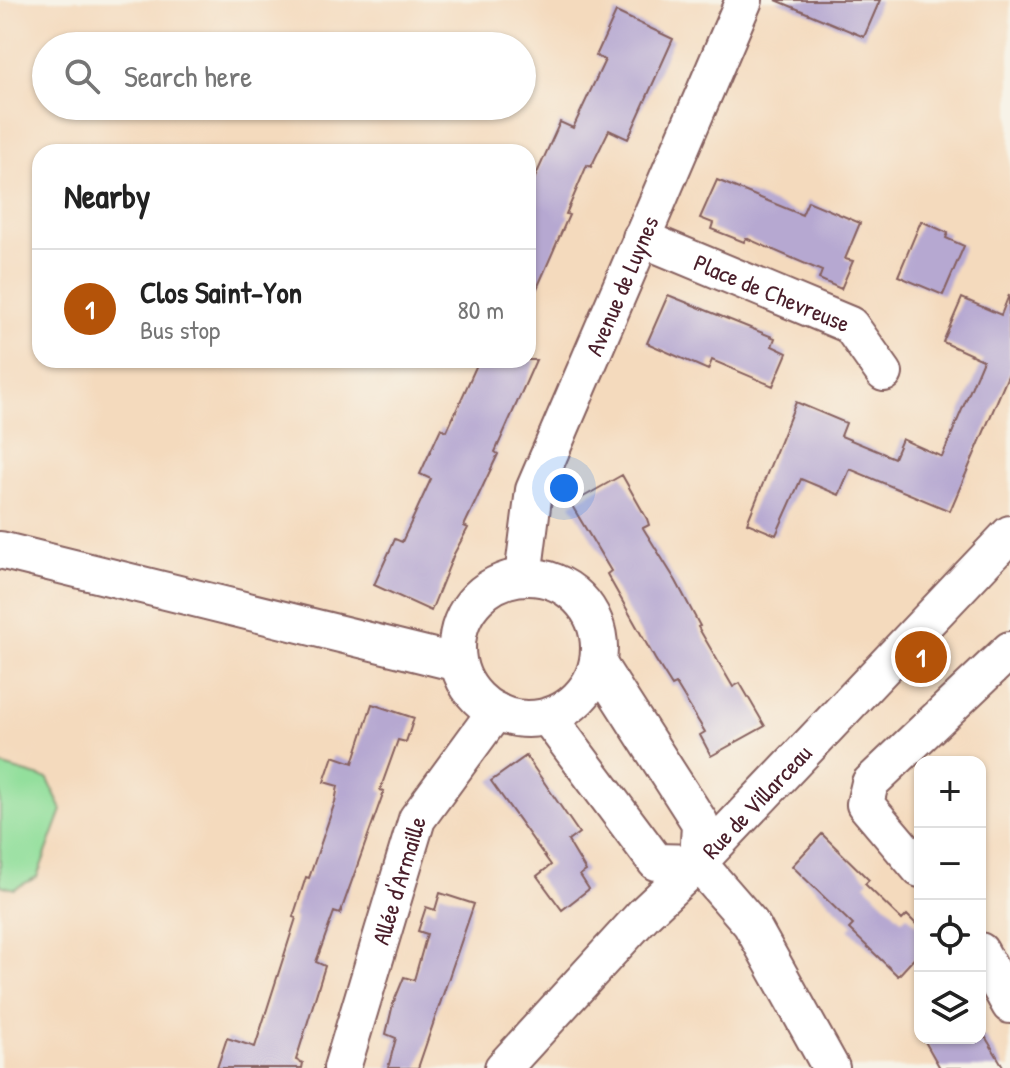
<!DOCTYPE html>
<meta charset="utf-8">
<style>
:root{--surface:#fff;--page:#f6f6f6;--text:#222;--muted:#767676;--line:#e0e0e0;--accent:#b45309}
body{margin:0;font-family:"Patrick Hand",sans-serif;background:var(--page);color:var(--text)}
.controls{position:absolute;right:24px;bottom:24px;display:grid;overflow:hidden;border-radius:16px;box-shadow:0 2px 6px #0004}
.controls button{width:72px;height:72px;display:grid;place-items:center;padding:0;border:0;border-bottom:2px solid var(--line);background:var(--surface);color:var(--text);font:40px sans-serif}
.you{position:absolute;left:564px;top:488px;width:28px;height:28px;margin:-20px;border:6px solid #fff;border-radius:50%;background:#1a73e8;box-shadow:0 0 0 12px #1a73e833}
.badge{display:grid;place-items:center;width:52px;height:52px;border-radius:50%;background:var(--accent);color:#fff;font-size:26px;font-weight:700}
.pin{position:absolute;translate:-50% -50%;border:4px solid #fff;box-shadow:0 2px 8px #0006}
.list{margin:0;padding:0;list-style:none}
h2{display:flex;justify-content:space-between;align-items:center;height:104px;margin:0;padding:0 32px;font-size:34px}
h2 small{font-size:26px;font-weight:400;color:var(--muted)}
.list li{display:grid;grid-template-columns:52px 1fr auto;gap:24px;align-items:center;box-sizing:border-box;height:120px;padding:0 32px;border-top:2px solid var(--line)}
.list b{display:block;font-size:30px;white-space:nowrap}
.list p{margin:0;font-size:26px;white-space:nowrap;color:var(--muted)}
.list em{font-size:26px;font-style:normal;color:var(--muted)}
.icon{flex:none;width:44px;height:44px;fill:none;stroke:currentColor;stroke-width:2;stroke-linecap:round;stroke-linejoin:round}
.map{position:relative;flex:none;width:1010px;height:1068px;overflow:hidden}
.search{position:absolute;background:var(--surface);box-shadow:0 2px 6px #0004;left:32px;top:32px;width:504px;height:88px;display:flex;align-items:center;gap:20px;box-sizing:border-box;padding:0 28px;border-radius:44px;color:var(--muted);font-size:30px}
.panel{position:absolute;background:var(--surface);box-shadow:0 2px 6px #0004;left:32px;top:144px;width:504px;height:224px;border-radius:24px}
.map>svg:first-child{display:block}
</style>
<div class="map">
<svg width="1010" height="1068" viewBox="0 0 1010 1068">
<rect width="100%" height="100%" fill="#f7f3e8"/>
<filter id="ink" filterUnits="userSpaceOnUse"><feTurbulence type="fractalNoise" baseFrequency=".0125" numOctaves="2"/><feDisplacementMap in="SourceGraphic" scale="16" xChannelSelector="R" yChannelSelector="G"/><feConvolveMatrix kernelMatrix="1 2 1 2 8 2 1 2 1" color-interpolation-filters="sRGB"/></filter>
<filter id="wash" filterUnits="userSpaceOnUse"><feTurbulence type="fractalNoise" baseFrequency=".006" numOctaves="4" result="noise"/><feDisplacementMap in="SourceGraphic" scale="32" xChannelSelector="R" yChannelSelector="G"/><feGaussianBlur stdDeviation="1.8" result="paint"/><feColorMatrix in="noise" values="0 0 0 0 0 0 0 0 0 0 0 0 0 0 0 0 0 1.4 0 .05"/><feComposite in="paint" operator="in"/></filter>
<g filter="url(#wash)">
<rect width="100%" height="100%" fill="#f4dabd"/>
<path fill="#93df9c" stroke="#6e7f64" stroke-width="2" d="M0 765 48 779 62 810 37 877 14 889 0 885Z"/>
<g id="blocks">
<path fill="#b6a8d1" d="M776 0H880L864 37Z
M616 12 673 39 628 139 609 130 591 167 587 165 566 214 569 215 528 309V193L560 122 573 128 605 60 596 56Z
M717 180 802 215 808 201 860 223 845 259 853 261 841 289 819 279 822 271 746 238 744 242 711 229 713 223 700 218Z
M921 221 948 233 946 238 964 246 943 295 898 276Z
M668 295 775 338 772 346 787 353 773 386 712 360 708 370 647 343Z
M1009 295 1010 371 950 511 850 469 839 495 801 479 776 535 747 523 796 402 846 423 841 436 894 458 902 439 942 457 983 360 943 342 962 298 1001 315Z
M479 360H536L495 452 498 454 464 526 468 528 454 554 431 611 374 585 395 539 402 542 431 479 420 474 441 428 447 431Z
M622 475 647 519 649 525 643 528 676 581 700 626 698 627 733 687 740 683 765 726 711 756 700 735 705 732 676 684 672 686 655 659 607 574 611 571 571 504Z
M372 704 414 718 406 742 398 740 380 790 384 791 340 914 334 912 316 962 325 966 296 1060 303 1063 302 1068H217L227 1038 255 1047 296 918 293 917 306 877 309 878 335 802 338 786 324 782 333 756 353 763Z
M526 756 579 833 568 841 586 871 580 875 589 889 562 910 537 876 551 865 491 781Z
M822 834 869 880 865 884 902 920 907 915 920 928V952L898 976 849 929 853 925 792 866Z
M440 893 474 904 418 1068H388L396 1038 386 1034 393 1004 404 977 414 980 427 934 418 931 426 907 435 910Z
M923 1038H986L1004 1068H940Z"/>
</g>
</g>
<g filter="url(#ink)">
<use href="#blocks" fill-opacity="0" stroke="#86605e" stroke-width="2"/>
<g fill="none" stroke-linecap="round" stroke-linejoin="round">
<g stroke="#86605e" stroke-width="40">
<g id="minor">
<path id="s1" d="M641 238 850 325 884 373"/>
<path d="M0 550 458 663"/>
<path id="s2" d="M523 577 534 490 744 0"/>
<circle cx="528" cy="648" r="71"/>
<path d="M598 664 700 823 698 863"/>
<path d="M548 717 656 862 698 863"/>
<path d="M698 863 751 924 831 1068"/>
<path d="M920 869 865 804 870 783 1010 650"/>
<path d="M980 951 1010 1005"/>
<path id="s3" d="M342 1068 417 819 496 711"/>
<path id="s4" d="M503 1068 644 914 698 863 1010 534"/>
</g>
</g>
<use href="#minor" stroke="#fff" stroke-width="36"/>
</g>
</g>
<g text-anchor="middle" dominant-baseline="central" stroke-width="8" stroke-linejoin="round" paint-order="stroke">
<g font-size="24" fill="#4a1f2b" stroke="#f7f3e8">
<text stroke="none"><textPath href="#s2" startOffset="310">Avenue de Luynes</textPath></text>
<text stroke="none"><textPath href="#s1" startOffset="142">Place de Chevreuse</textPath></text>
<text stroke="none"><textPath href="#s4" startOffset="368">Rue de Villarceau</textPath></text>
<text stroke="none"><textPath href="#s3" startOffset="196">Allée d'Armaille</textPath></text>
</g>
</g>
</svg>
<div class="controls">
<button>+</button>
<button>−</button>
<button><svg class="icon" aria-label="locate" viewBox="0 0 24 24"><circle cx="12" cy="12" r="6"/><path d="M12 2v4M12 18v4M2 12h4M18 12h4"/></svg></button>
<button><svg class="icon" aria-label="layers" viewBox="0 0 24 24"><path d="M12 4l9 5-9 5-9-5zM3 14l9 5 9-5"/></svg></button>
</div>
<div class="you"></div>
<div class="pin badge" style="left:921px;top:657px">1</div>
<div class="search"><svg class="icon" aria-label="search" viewBox="0 0 24 24"><circle cx="10" cy="10" r="6"/><path d="M15 15l6 6"/></svg>Search here</div>
<section class="panel">
<h2>Nearby<small></small></h2>
<ul class="list">
<li><span class="badge">1</span><div><b>Clos Saint-Yon</b><p>Bus stop</p></div><em>80 m</em></li>
</ul>
</section>
</div>
